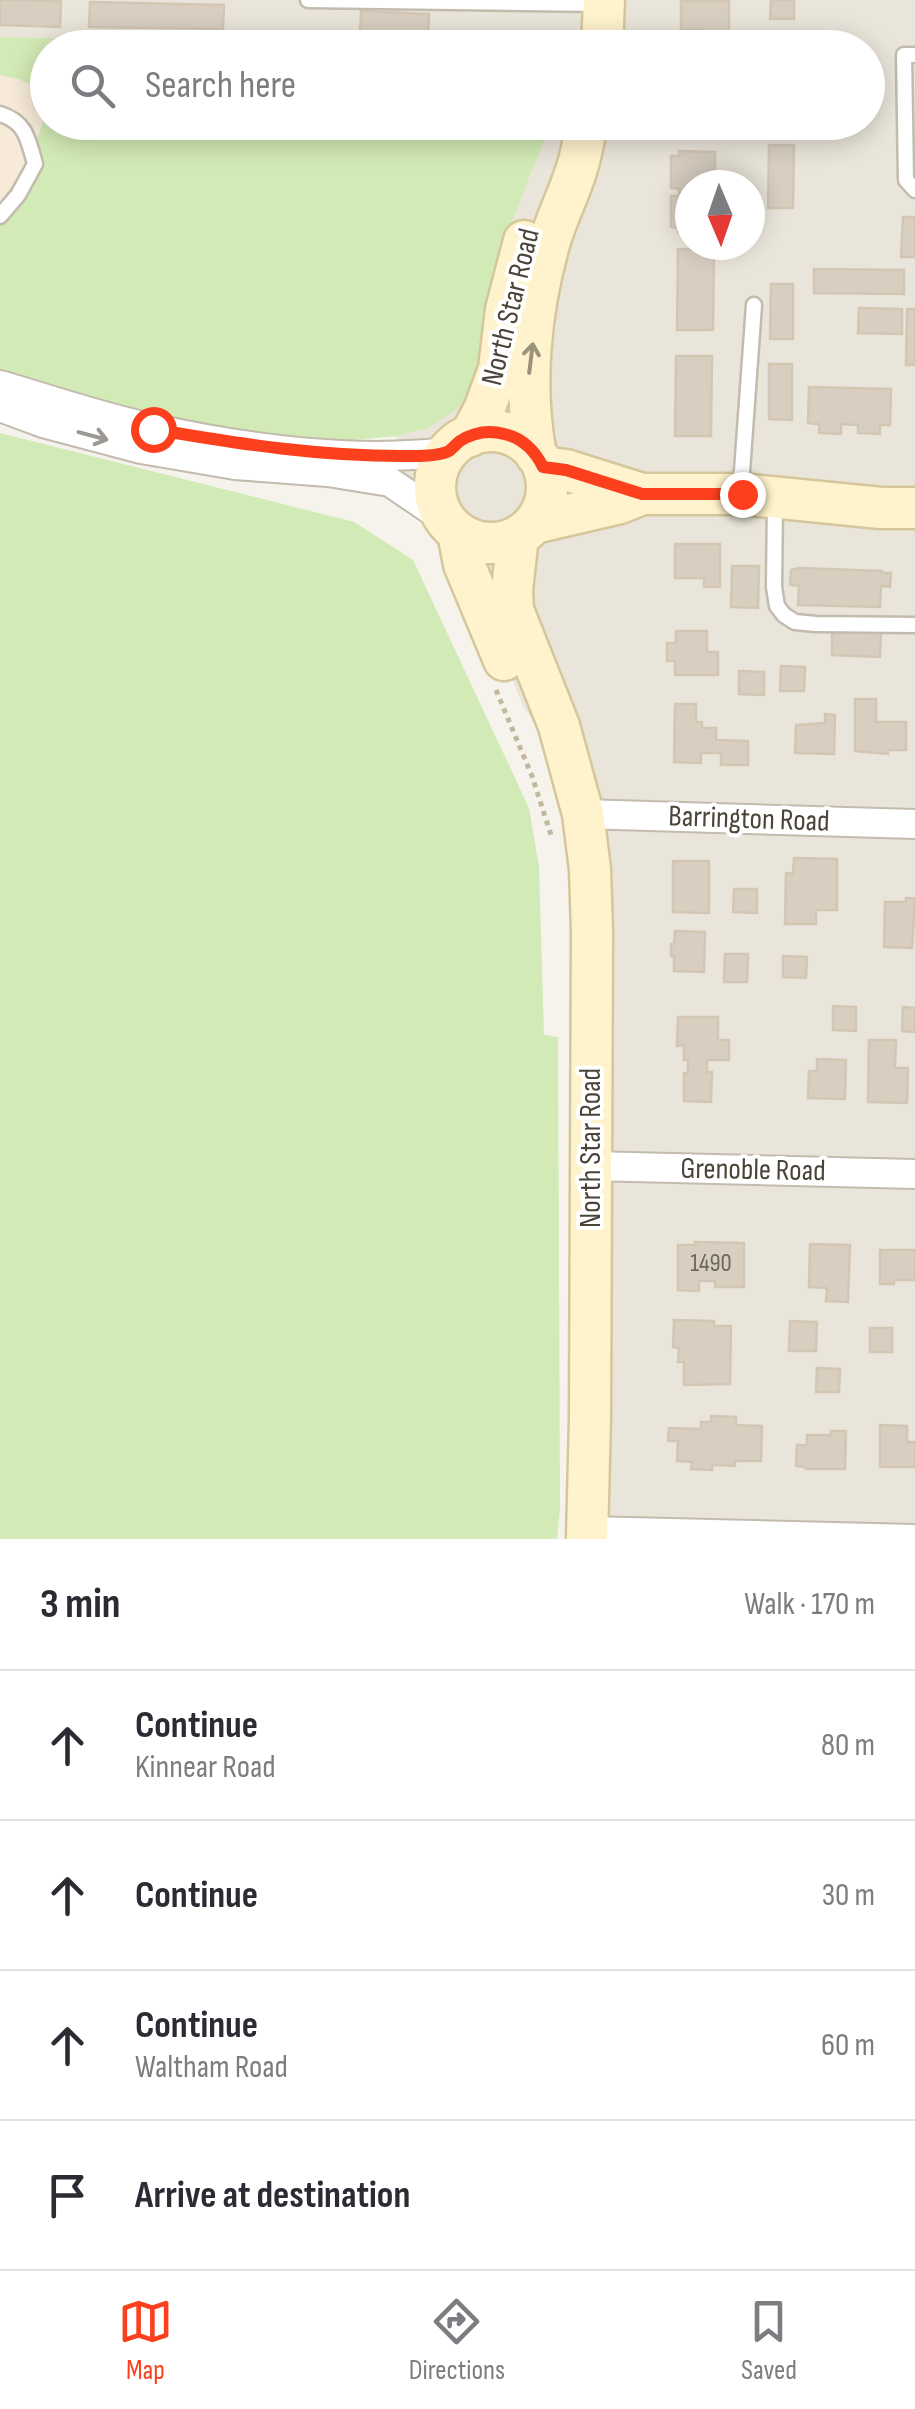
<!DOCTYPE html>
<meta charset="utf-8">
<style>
:root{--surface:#fff;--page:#f7f7f7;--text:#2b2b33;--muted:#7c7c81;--line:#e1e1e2;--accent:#fc3f1d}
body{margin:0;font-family:"Sofia Sans Condensed",sans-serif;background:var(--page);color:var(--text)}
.compass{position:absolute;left:675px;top:170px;width:90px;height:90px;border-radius:50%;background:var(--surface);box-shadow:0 5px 25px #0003;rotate:178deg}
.stop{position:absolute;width:30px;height:30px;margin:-22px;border:8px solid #fc3f1d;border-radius:50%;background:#fff}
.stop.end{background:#fc3f1d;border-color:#fff;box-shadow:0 2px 10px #0008}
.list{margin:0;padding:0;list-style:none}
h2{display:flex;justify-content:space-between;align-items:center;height:130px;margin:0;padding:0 40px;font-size:42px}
h2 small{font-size:32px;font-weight:400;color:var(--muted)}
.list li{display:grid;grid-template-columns:65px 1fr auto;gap:30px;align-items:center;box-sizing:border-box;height:150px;padding:0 40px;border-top:2px solid var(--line)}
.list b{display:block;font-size:38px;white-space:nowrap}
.list p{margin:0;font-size:32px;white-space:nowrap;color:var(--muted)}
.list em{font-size:32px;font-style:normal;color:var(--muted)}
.icon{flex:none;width:55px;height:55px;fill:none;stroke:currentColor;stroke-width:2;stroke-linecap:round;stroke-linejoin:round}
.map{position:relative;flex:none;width:915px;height:1539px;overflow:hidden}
.search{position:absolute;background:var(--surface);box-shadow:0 5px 25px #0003;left:30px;right:30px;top:30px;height:110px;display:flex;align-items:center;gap:25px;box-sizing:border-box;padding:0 35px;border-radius:55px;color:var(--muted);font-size:38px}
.sheet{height:730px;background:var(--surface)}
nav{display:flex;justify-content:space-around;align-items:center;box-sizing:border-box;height:140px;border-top:2px solid var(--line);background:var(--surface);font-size:28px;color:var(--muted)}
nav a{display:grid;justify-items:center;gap:5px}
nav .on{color:var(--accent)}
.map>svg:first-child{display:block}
</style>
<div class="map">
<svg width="915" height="1539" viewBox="0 0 915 1539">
<rect width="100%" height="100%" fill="#f6f3ec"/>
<path fill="#eae5da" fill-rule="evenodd" d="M0 0H915V1539H587L590 1416 567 761 539 731 523 706 474 585 458 532 390 482 397 436 428 428 551 123 868 122V48L561 47 0 37ZM690 185H750V245H690Z"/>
<path fill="#f7ead8" d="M0 75 18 79 39 89 47 111 35 144 21 172 0 203Z"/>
<path fill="#d2eab5" d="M0 37 561 47 48 48V122L551 123 504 241 484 358 470 392 456 410 428 428 397 436 321 443 209 431 0 375V203L21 172 35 144 47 111 39 89 18 79 0 75Z
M0 433 354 522 413 560 529 808 539 867 544 1035 558 1037 560 1509 557 1539H0Z"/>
<path fill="#d8cfc1" stroke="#d3c7b4" stroke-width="2.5" d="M0 0 61 1 60 27 0 25Z
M771 0H794V19H770Z
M681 1H729V31L681 30Z
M90 2 224 5 223 29 89 27Z
M361 11 429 14 428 35 360 33Z
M672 122H712V132H672Z
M769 145H794L793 208H768Z
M679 151 715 152V185H690V232H678V228L671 227V196H679V189L671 188V156H679Z
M903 217H915V257H901Z
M678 249H714L713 330H677Z
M814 269 904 270V294L814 293Z
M771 284H793V339H770Z
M859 308 902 309V334L858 333Z
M907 309H915V365H906Z
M676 356H712L711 436H675Z
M769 364H792V420L769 419Z
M809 387 891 389 890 425H880V434L858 433V425L841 424V434L819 433V424L808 423Z
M675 544H720V587H704V578H675Z
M732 566H759L758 608 731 607Z
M799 568 882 571V573H891L890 587 881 586 880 607 798 605 799 586 790 585 791 570Z
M676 631H707V652H718V675H675V661H667V643H676Z
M832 632 881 633 880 657 832 655Z
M781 666 805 667 804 691H780Z
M739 671 764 672V695L739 694Z
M855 699H876V722H906V750H888V754L855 751Z
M675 704H696V722H702V728H716V740L748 741V765H721V753H701V763L674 762Z
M825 714 835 715 834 754 795 753 796 725 825 723Z
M794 858 837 859V910H816V924H785L786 873 793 874Z
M673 861H709V913L673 912Z
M734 889H757V913L733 912Z
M906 898H915L912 948 884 947 885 902H906Z
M675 931 705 932 704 972 674 971V956H671V944H674Z
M725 954H748L747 982H724Z
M783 956 807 957 806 978 783 977Z
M833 1006 856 1007V1031L833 1030Z
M903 1007 915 1008V1032L902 1031Z
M678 1017H718V1040H729V1060H707V1072H712L711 1102 684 1101V1073H688V1060H684V1045L677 1046Z
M869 1040H896L895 1068H908L907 1103 868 1102Z
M817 1059 846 1060 845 1099 808 1098 809 1071H817Z
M695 1242 744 1243V1287H715V1281H699V1291L678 1290V1245H696Z
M810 1244 850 1245 848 1302 826 1301 827 1288 809 1287Z
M880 1250H915V1280H894V1284H880Z
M674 1320 714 1321V1326H731L730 1384 684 1385V1362H678L679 1348 673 1347Z
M790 1321 817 1322 816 1351H789Z
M870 1328H892V1352H870Z
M817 1368 840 1369 839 1392H816Z
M711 1416 736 1417V1425L762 1426 761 1461H735V1466L712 1465V1470L691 1469 692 1462 677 1461 678 1441H668L669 1428 701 1429V1422H711Z
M880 1425 907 1426V1442H915V1467H880Z
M831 1431H846L845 1469H806V1467L796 1466 797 1445H807V1435H831Z"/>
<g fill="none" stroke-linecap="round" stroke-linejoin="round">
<g stroke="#c2bbae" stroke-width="19">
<path id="lane" d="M308 0 599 4
M915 55H904L906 180 915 190
M0 114C26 122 28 139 35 164L18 195 0 216
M737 489 742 471 754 305
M775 501 774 587 777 606 784 615 795 622 816 624 915 625"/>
</g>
<g stroke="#c2bbae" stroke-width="32">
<path id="street" d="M0 385C52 400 103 418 156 429 246 449 355 463 447 452
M0 407 43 423 141 449 235 465 328 472 390 482 446 520
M583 814 915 824
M591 1166 915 1174
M587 1531 915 1539"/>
</g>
<g stroke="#d6c79b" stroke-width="45">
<path id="secondary" d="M602 48 604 0
M435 487a56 56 0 1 1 112 0a56 56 0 1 1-112 0Z
M470 436 484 410 499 369 506 310 524 241
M536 455C523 388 530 313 548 248 555 220 569 195 577 168 582 153 584 137 587 122
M543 467 566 470 642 494H741L881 508H915
M534 523 620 503 642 494
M458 532 464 564 504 660
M518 536 512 590 513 610 559 726 583 814 590 869 592 932 590 1417 587 1539"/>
</g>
<path stroke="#c4b79f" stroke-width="5" stroke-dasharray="5 5" stroke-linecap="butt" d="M496 690 532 776 552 838"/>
<use href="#lane" stroke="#fff" stroke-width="14"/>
<use href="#street" stroke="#fff" stroke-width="28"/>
<use href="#secondary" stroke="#fff3cd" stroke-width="40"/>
</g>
<defs><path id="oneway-shaft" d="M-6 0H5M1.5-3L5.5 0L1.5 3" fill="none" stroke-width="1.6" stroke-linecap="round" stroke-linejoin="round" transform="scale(2.5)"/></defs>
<use stroke="#9c937c" href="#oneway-shaft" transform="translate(531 358) rotate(-83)"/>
<use stroke="#9c9892" href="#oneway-shaft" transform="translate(93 436) rotate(15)"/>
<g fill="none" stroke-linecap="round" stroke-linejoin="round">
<path stroke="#fc3f1d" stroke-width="12" d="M153 429C238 444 324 457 411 456 422 456 440 456 449 451 453 448 456 444 460 441 473 433 489 430 504 434 522 438 535 451 543 467L566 470 642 494H742"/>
</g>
<g text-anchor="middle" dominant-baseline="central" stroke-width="8" stroke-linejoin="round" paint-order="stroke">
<g font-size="25" fill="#6e675b">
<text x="711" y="1263">1490</text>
</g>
<g font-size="30" fill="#4b4439" stroke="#fff">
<text transform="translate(511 307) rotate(-76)">North Star Road</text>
<text transform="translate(749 819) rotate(2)">Barrington Road</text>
<text transform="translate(591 1148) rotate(-90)">North Star Road</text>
<text transform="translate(753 1170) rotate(1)">Grenoble Road</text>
</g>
</g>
</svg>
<svg class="compass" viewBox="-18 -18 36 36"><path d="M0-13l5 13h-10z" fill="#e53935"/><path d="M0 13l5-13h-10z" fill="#7c7c81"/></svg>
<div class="stop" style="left:153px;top:429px"></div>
<div class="stop end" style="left:742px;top:494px"></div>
<div class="search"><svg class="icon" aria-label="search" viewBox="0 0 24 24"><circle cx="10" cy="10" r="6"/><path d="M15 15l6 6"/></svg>Search here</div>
</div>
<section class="sheet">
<h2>3 min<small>Walk · 170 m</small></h2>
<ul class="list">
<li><svg class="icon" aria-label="ahead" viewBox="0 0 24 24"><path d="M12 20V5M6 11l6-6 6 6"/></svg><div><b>Continue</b><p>Kinnear Road</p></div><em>80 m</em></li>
<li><svg class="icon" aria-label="ahead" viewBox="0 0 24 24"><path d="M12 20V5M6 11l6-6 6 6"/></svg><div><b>Continue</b></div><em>30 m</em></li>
<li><svg class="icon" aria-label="ahead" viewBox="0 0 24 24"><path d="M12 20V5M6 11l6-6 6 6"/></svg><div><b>Continue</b><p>Waltham Road</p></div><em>60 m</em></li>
<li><svg class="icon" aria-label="arrive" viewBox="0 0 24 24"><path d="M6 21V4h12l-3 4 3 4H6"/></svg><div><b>Arrive at destination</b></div></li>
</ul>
</section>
<nav>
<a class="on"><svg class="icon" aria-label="map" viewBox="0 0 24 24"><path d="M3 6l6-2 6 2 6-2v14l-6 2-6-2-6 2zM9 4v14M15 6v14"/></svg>Map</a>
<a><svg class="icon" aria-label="directions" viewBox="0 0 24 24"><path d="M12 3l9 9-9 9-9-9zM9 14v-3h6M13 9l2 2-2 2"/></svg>Directions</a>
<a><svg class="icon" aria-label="saved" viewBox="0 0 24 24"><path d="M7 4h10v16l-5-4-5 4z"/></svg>Saved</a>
</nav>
